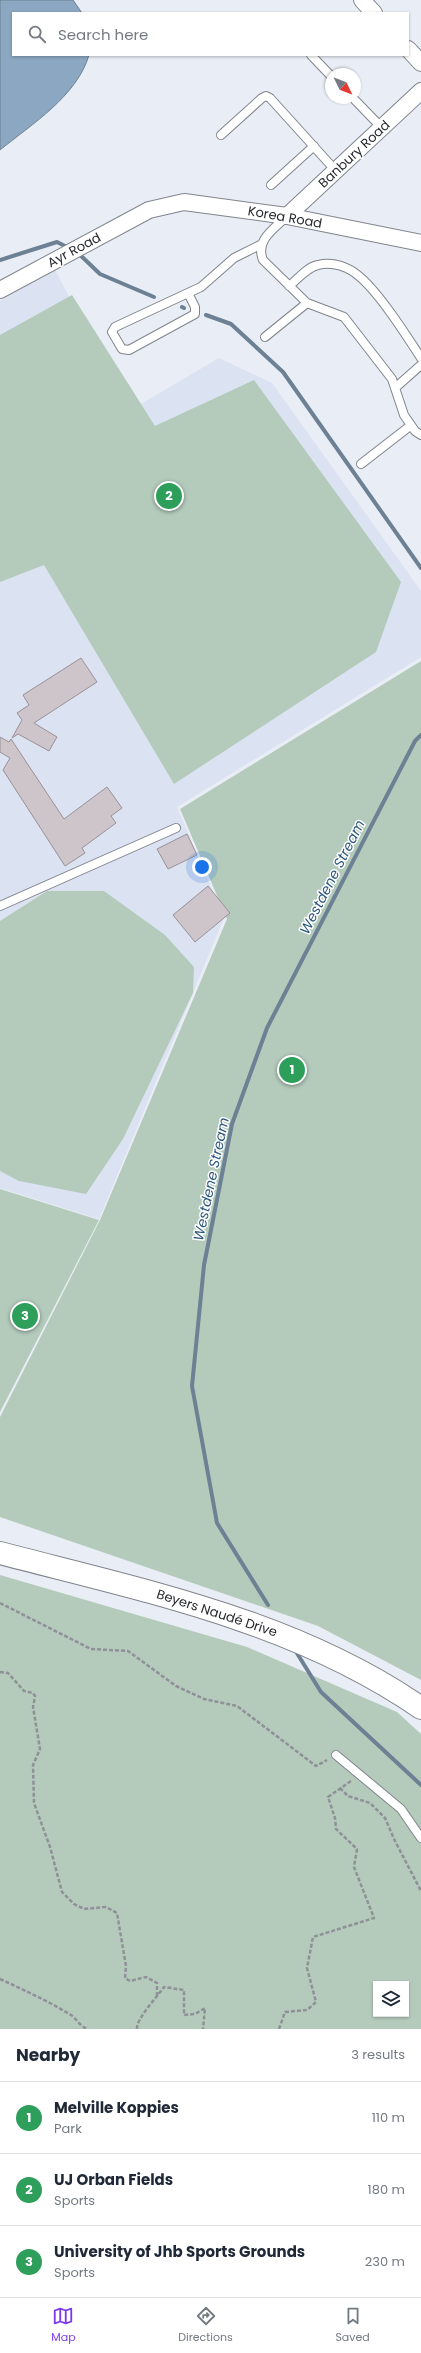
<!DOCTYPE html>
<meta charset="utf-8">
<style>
:root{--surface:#fff;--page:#f6f6f7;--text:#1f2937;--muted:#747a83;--line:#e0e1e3;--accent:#7c3aed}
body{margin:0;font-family:Poppins,sans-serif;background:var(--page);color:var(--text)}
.controls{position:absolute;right:12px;bottom:12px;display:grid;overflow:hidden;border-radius:0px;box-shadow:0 1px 3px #0004}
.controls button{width:36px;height:36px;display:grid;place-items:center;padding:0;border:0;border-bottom:1px solid var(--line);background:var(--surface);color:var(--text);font:20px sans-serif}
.compass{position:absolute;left:325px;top:68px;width:36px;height:36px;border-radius:50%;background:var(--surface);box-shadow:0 1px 3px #0004;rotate:133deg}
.you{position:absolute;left:202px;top:867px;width:14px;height:14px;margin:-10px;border:3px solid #fff;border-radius:50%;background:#1a73e8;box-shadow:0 0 0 6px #1a73e833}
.badge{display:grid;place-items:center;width:26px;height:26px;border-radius:50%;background:var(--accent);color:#fff;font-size:13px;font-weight:700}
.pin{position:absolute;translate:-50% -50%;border:2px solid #fff;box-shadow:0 1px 4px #0006}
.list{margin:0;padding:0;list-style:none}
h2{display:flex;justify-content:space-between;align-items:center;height:52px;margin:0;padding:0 16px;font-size:17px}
h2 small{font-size:13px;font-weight:400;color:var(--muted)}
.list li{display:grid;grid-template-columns:26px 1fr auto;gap:12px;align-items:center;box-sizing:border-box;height:72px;padding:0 16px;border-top:1px solid var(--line)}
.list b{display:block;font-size:15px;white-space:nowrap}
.list p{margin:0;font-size:13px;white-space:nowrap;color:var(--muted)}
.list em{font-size:13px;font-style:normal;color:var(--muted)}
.icon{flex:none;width:22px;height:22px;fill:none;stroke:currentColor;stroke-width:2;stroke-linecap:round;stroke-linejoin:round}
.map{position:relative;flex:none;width:421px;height:2029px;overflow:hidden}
.search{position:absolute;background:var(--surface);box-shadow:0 1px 3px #0004;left:12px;right:12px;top:12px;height:44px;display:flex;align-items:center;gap:10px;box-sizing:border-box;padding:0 14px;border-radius:0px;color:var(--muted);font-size:15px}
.sheet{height:268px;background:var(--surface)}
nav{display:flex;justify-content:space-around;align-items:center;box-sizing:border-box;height:56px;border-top:1px solid var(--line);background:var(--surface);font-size:11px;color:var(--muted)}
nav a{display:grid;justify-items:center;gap:2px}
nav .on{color:var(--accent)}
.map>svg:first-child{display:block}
</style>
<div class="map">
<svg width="421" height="2029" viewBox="0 0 421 2029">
<rect width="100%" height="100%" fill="#e9edf5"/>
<path fill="#dbe2f1" d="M55 270 129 411 219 358 272 383 421 591V657L177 807 224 918 99 1219 0 1188V301Z"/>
<path fill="#b4cbbc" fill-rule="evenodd" d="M72 295 155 426 254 380 401 582 376 652 174 784 44 565 0 582V335Z
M421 661V1680L318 1626 0 1517V1417L100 1220 227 919 180 809Z
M47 891H104L165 935 194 967 193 993 123 1139 86 1194 19 1181 0 1171V921Z
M0 1189 99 1220 0 1412Z
M0 1575 247 1647 397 1712 421 1734V2029H0ZM376 1984H406V2014H376Z"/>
<path fill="#8ba7c1" stroke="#6d8194" d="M0 0H73L82 13H13V55H89C77 96 32 124 0 150Z"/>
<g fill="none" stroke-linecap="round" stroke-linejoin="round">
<path stroke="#6d8194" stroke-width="4" d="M77 252 100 274 154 297
M0 260 57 242 69 248
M182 307 184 308
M206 315 231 324 283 372 421 568
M268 1605 217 1523 192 1386 204 1265 232 1124 267 1028 415 741 421 735
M295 1650 321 1692 421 1785"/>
</g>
<path fill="#cec5cb" stroke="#999197" d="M81 658 97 682 34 723 57 737 49 751 18 734 12 738 22 720 17 713 29 705 23 695Z
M0 737 9 742 11 739 64 819 107 787 122 808 111 816 116 823 82 848 85 853 65 866 3 770 10 758 0 752Z
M187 834 197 855 168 869 157 849Z
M208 886 230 913 195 942 173 915Z"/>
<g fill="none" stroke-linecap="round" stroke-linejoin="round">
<g stroke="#80848c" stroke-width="10">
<path id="service" d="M311 55 331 76
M353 98 382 128
M221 135 262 98 266 96 270 98 336 171
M271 185 314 146
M287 216C274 229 255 240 263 260L307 303 344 317 392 379 404 415 415 431 421 435
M289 286C298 279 307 267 318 265 333 261 349 267 360 277 380 294 406 335 421 358
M188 293 195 307V314L129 350 122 349 112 332 115 327 188 293 201 287 234 258 260 245
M265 337 307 303
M395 388 421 365
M361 464 410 426
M0 906 176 828
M336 1755 401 1809 421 1838"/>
</g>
<g stroke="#80848c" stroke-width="18">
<path id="minor" d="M362 0 374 13
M408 49 421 63
M287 216 421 91
M0 290 149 210 184 202 287 216 421 243"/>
</g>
<g stroke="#80848c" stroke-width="24">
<path id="primary" d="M0 1553C145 1591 295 1621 421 1708"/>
</g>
<path stroke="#8e9197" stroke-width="2.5" stroke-dasharray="4 2" stroke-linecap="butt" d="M0 1603 91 1649 128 1651 176 1686 204 1699 237 1706 316 1766 327 1760
M0 1672 8 1673 24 1691 33 1693 35 1696 33 1707 40 1749 33 1765 34 1803 50 1847 62 1892 74 1904 84 1909 106 1907 117 1913 126 1966 125 1978 130 1981 146 1977 157 1983V1997
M340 1788 348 1796 370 1803 385 1818 395 1841 421 1891
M0 1979C24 1990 48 2001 71 2015 77 2019 80 2027 88 2029
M137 2029C136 2019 157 1997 164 1987L184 1990V2015L195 2014 205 2008 203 2029
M279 2029 285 2012 307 2010 316 2002 307 1968 313 1937 374 1918 354 1867 357 1849 336 1829 335 1818 328 1797 351 1781"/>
<use href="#service" stroke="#fff" stroke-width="8"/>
<use href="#minor" stroke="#fff" stroke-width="16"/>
<use href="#primary" stroke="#fff" stroke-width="22"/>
</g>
<g text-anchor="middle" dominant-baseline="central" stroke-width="3" stroke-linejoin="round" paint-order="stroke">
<g font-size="13" fill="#27292c" stroke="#fff">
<text transform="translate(354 154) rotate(-43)">Banbury Road</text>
<text transform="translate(285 217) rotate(10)">Korea Road</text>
<text transform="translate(74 250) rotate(-28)">Ayr Road</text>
<text transform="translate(217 1613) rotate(18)">Beyers Naudé Drive</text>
</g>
<g font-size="14" font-style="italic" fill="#2c587e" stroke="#fff">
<text transform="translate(332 877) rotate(-63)">Westdene Stream</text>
<text transform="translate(211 1179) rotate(-78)">Westdene Stream</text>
</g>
</g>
</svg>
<div class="controls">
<button><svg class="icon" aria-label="layers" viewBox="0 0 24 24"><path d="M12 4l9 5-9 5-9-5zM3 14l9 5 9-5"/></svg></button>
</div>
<svg class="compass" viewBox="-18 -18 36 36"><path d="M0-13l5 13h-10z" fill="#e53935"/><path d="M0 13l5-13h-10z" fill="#747a83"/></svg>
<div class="you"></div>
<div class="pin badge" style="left:292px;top:1070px;background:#2e9e5b">1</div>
<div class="pin badge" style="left:169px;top:496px;background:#2e9e5b">2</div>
<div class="pin badge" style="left:25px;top:1316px;background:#2e9e5b">3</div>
<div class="search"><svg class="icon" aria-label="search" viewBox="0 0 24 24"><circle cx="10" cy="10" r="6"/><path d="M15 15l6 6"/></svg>Search here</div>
</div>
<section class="sheet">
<h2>Nearby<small>3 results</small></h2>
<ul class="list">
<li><span class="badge" style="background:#2e9e5b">1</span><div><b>Melville Koppies</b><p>Park</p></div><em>110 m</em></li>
<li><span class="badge" style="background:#2e9e5b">2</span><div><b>UJ Orban Fields</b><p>Sports</p></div><em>180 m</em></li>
<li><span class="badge" style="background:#2e9e5b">3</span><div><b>University of Jhb Sports Grounds</b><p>Sports</p></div><em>230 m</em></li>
</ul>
</section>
<nav>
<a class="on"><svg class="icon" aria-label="map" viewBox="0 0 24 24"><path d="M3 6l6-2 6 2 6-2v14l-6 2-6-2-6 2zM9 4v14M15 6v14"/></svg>Map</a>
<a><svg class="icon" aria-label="directions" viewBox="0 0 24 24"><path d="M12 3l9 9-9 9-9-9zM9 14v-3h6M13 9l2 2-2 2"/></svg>Directions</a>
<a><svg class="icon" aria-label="saved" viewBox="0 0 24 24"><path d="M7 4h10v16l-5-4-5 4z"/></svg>Saved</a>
</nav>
